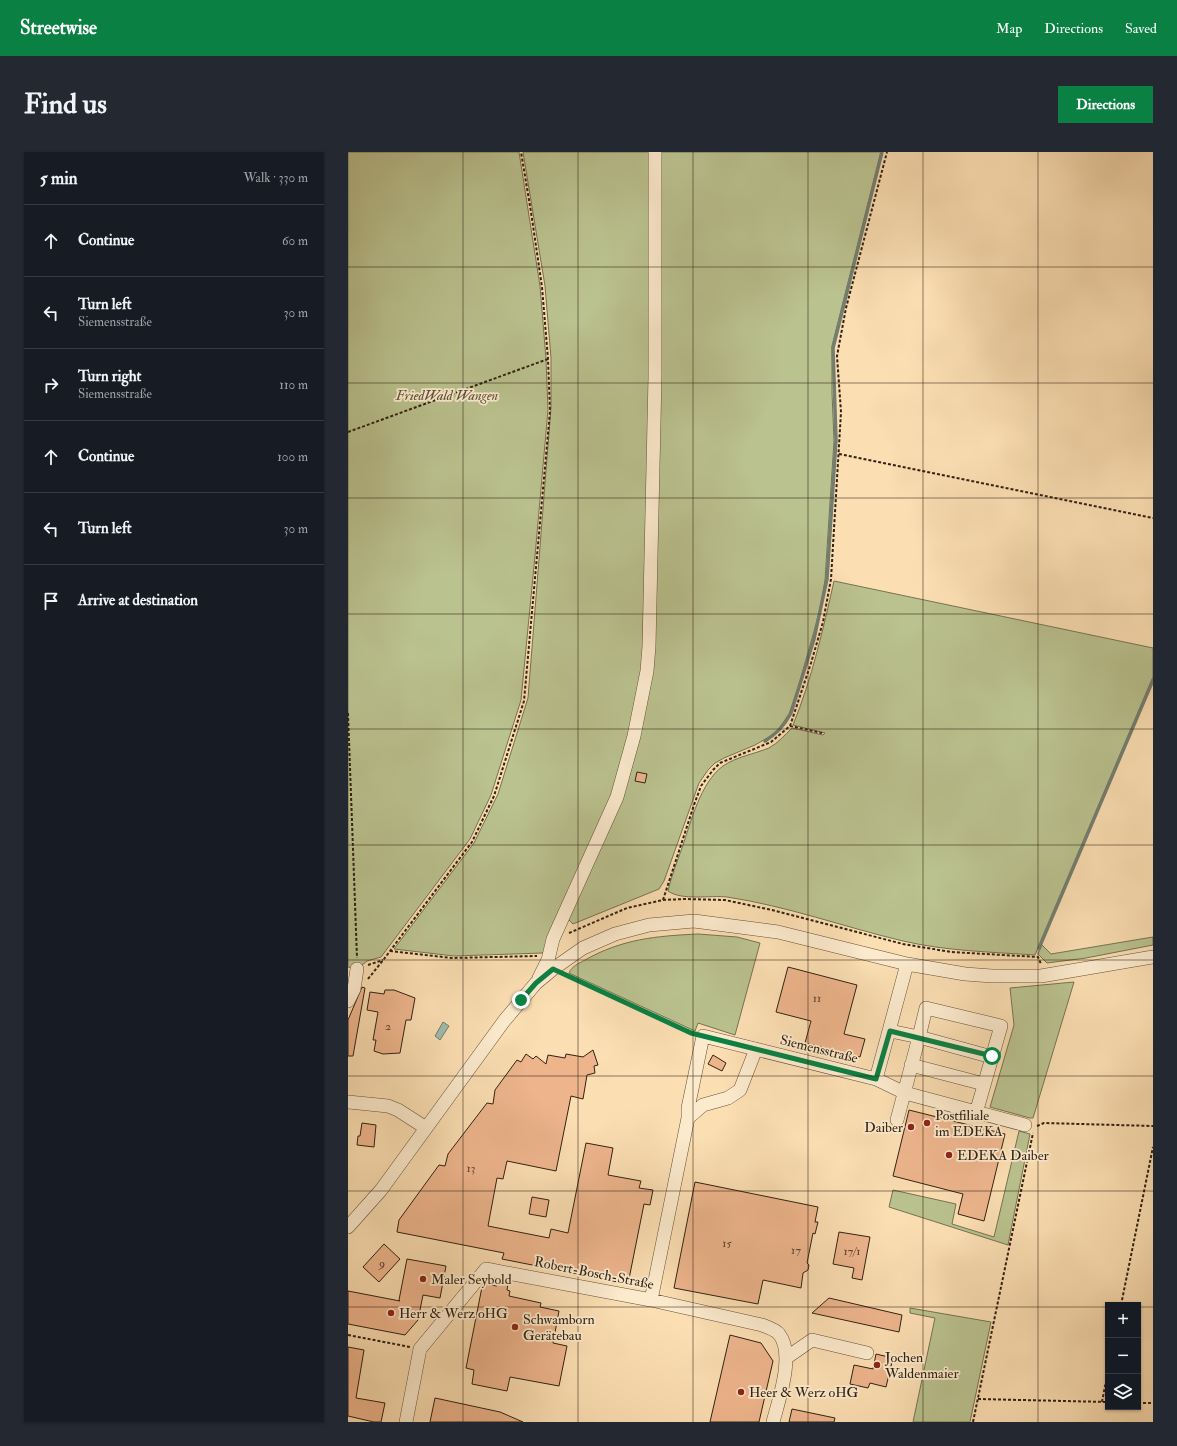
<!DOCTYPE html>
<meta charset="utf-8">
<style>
:root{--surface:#171b24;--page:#242831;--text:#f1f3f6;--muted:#9ea1a6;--line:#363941;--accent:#0b8043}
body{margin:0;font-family:"IM FELL Double Pica",serif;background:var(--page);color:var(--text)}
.controls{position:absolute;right:12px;bottom:12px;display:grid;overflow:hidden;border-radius:0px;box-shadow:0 1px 3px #0004}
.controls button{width:36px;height:36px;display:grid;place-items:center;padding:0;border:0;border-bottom:1px solid var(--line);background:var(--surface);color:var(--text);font:20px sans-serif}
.stop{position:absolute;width:12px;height:12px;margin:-9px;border:3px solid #0b8043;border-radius:50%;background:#fff}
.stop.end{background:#0b8043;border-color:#fff;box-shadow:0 1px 4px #0008}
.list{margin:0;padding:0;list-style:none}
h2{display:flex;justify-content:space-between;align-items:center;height:52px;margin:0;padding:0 16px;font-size:17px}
h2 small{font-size:13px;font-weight:400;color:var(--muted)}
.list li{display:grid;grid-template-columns:26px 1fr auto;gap:12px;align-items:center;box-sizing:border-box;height:72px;padding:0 16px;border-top:1px solid var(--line)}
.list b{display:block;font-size:15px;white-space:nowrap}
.list p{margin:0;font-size:13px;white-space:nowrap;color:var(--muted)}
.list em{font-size:13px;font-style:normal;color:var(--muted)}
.icon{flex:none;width:22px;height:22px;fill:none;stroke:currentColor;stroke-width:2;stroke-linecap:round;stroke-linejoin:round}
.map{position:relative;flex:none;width:805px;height:1270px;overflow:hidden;border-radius:0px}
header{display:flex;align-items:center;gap:24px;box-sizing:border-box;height:56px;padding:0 20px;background:var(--accent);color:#fff}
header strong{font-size:19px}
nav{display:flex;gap:22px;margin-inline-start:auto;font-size:14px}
.intro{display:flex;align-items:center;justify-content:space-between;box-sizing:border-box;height:96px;padding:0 24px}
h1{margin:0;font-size:28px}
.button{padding:10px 18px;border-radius:0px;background:var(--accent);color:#fff;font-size:14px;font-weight:700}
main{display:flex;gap:24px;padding:0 24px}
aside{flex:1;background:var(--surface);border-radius:0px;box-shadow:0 1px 3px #0004}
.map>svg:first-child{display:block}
</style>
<header>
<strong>Streetwise</strong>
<nav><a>Map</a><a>Directions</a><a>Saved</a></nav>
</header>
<div class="intro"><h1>Find us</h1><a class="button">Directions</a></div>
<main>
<aside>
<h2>5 min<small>Walk · 330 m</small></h2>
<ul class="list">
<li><svg class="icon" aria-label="ahead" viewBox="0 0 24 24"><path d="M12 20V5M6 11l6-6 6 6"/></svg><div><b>Continue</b></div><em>60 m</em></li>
<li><svg class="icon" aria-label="left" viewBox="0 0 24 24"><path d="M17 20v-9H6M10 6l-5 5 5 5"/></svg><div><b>Turn left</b><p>Siemensstraße</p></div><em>30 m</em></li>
<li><svg class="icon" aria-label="right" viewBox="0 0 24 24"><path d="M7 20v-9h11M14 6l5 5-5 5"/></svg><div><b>Turn right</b><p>Siemensstraße</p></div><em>110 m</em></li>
<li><svg class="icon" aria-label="ahead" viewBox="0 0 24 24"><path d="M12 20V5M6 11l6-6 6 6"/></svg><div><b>Continue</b></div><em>100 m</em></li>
<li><svg class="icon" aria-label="left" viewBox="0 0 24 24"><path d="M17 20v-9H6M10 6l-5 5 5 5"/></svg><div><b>Turn left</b></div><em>30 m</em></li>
<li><svg class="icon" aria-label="arrive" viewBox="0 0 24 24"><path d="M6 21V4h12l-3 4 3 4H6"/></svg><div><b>Arrive at destination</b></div></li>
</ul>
</aside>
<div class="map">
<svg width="805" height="1270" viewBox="0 0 805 1270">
<rect width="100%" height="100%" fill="#fbdeb2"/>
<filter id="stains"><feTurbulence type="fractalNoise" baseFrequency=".005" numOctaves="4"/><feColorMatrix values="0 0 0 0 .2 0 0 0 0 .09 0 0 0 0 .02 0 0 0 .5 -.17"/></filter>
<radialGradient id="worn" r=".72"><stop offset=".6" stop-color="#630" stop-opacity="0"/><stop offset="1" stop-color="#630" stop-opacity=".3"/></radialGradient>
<path fill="#bac28f" stroke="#767251" d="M0 0H171L192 134 198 207 200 258 187 404 173 548 143 643 122 687 33 805 19 809 9 817 0 815Z
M175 0H302L301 254 294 520 287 560 265 641 195 801 106 804 46 797 126 691 150 642 180 546 203 256V206L197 134Z
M310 0H533L484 194V241L486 289 477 428 472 458 450 536 441 562 428 581 407 593 376 606 367 611 360 618 351 631 316 729 311 737 225 772 220 767 276 638 301 522Z
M486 429 805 496V525L687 803C643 800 598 799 555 789 496 775 439 754 379 745 362 743 334 749 320 739 323 725 329 710 334 696 343 670 352 631 375 614 388 605 406 602 421 596 430 591 437 583 444 576L475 583 477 581 445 573C464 526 475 478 486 429Z
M350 782 389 785 412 791 387 883 350 871 347 879 221 821C224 814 230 812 237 808 274 787 308 784 350 782Z
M805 785V793L738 806 699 811 690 802 694 793 703 802Z
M726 830 685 966H682L642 955 666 873 662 836Z
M671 979 682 982 660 1093 541 1055 545 1038 608 1052 604 1072 646 1085Z
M562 1156 643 1170 622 1270H565L587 1166 562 1161Z"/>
<path fill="#9fbcad" stroke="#737e6f" d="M95 870 101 874 92 888 87 884Z"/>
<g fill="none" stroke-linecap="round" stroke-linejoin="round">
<path stroke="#737e6f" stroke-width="3.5" d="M417 589C429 581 436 574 443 561L466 487 479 427 488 288 485 196 534 0
M691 796 805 528"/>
</g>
<path fill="#eeb58d" stroke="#312113" d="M289 620 299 622 297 631 287 629Z
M440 815 509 833 496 882 517 887 512 905 457 891 463 869 428 860Z
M14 835 17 836 5 904H0V868Z
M37 838H46L67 846 63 868H58L52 901 35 902 26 899 28 888H25L30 860 19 858 22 840 36 842Z
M245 898 250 913 246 914 247 921 239 923 235 947 223 944 208 1019 159 1009 155 1027 149 1026 140 1074 201 1086 203 1077 220 1081 238 991 265 996 260 1023 293 1029 291 1036 305 1038 302 1053 296 1052 280 1132 154 1107 156 1101 49 1080 51 1068 91 1013 97 1014 100 1002 139 951 145 952 147 938 169 908 173 910 178 902 185 907 188 904 198 912 200 903 217 906 218 902 235 905Z
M365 903 378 911 374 919 360 912Z
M561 958 657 982 636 1069 610 1062 615 1042 545 1024Z
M14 971 28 973 26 995 9 993 10 984H12Z
M347 1030 470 1055 467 1070H470L467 1082 465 1081 459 1111 461 1113 460 1118 455 1121 453 1136 415 1128 410 1152 326 1136Z
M184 1045 201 1048 198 1065 181 1062Z
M491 1080 522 1085 514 1128 504 1126 506 1116 485 1112Z
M36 1092 52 1107 31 1130 15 1115Z
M59 1107 98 1114 92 1146 75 1143 70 1168 57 1183 0 1172V1139L52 1149 51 1148Z
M149 1130 160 1132 159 1138 162 1139 161 1144 193 1151 192 1155 211 1159 205 1191 219 1194 211 1234 162 1225 159 1239 124 1232 126 1218 118 1216 134 1135 136 1132 149 1134Z
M481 1146 554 1163 551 1180 464 1161Z
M382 1183 413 1191 425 1209 411 1270H362Z
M0 1195 16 1198 8 1246 37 1251 33 1270H26L0 1264Z
M528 1202 545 1206 538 1235 522 1231 520 1236 502 1232 506 1213 525 1217Z
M87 1246 152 1260 175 1270H82Z
M444 1257 487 1266 486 1270H441Z"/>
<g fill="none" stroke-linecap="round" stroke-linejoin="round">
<g stroke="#64503b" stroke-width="14">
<path id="minor" d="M191 826 200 808 205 787 269 645 286 584 299 519 301 494 307 225V0
M0 849 6 837 9 817
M542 879 571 885 578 856 653 874 628 961
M563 913 636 932
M528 927 557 941 677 973
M0 950 40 954 50 958 78 976
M340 966 355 953 380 946 392 938 408 897
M549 968 571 885 644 905
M0 1075 33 1038 156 869 188 831 205 817 235 796 267 782 301 773 346 769 392 775 430 780 559 812 617 822 644 824H693L805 805
M303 1148 340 966V956L355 884 528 927 559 812
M438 1206 464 1188 519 1201
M58 1270 72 1197 138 1117 303 1148 414 1173C419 1175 428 1178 431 1182 447 1202 431 1247 425 1270"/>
</g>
<path stroke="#312113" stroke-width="2" stroke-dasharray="3 2" stroke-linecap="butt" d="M0 280 200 207
M491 302 805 366
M0 561 9 806
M442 574 474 581
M315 748 336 747 377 748 424 758 555 792 603 800 690 805 693 812
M221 781 279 756 315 748 346 653 353 634 365 618 372 611 423 590 442 574 463 511 475 470 483 427 493 260 489 204 498 156 539 0
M42 799 104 806 189 804
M20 813 35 808
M218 822 344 881
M20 827 36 807 124 690 146 644 176 549 202 259 200 207 194 135 183 60 173 0
M689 974 696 971 805 974
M773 1153 805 995
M0 1183 62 1195
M630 1247 760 1250
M754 1250 760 1219
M790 1251H805
M625 1270 685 981"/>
<use href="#minor" stroke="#fceacd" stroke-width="13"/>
</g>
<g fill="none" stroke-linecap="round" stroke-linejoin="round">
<path stroke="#0b8043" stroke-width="5" d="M173 848 188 831 205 817 343 881 528 927 542 879 644 904"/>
</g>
<path fill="none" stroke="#312113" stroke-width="1" stroke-opacity="0.55" d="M115 0V1270M230 0V1270M345 0V1270M460 0V1270M575 0V1270M690 0V1270M0 115H805M0 231H805M0 346H805M0 462H805M0 577H805M0 693H805M0 808H805M0 924H805M0 1039H805M0 1155H760M790 1155H805"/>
<g fill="#8f2418" stroke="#fceacd" stroke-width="1.5">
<circle cx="579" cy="971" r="4"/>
<circle cx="563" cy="975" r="4"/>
<circle cx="601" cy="1003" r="4"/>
<circle cx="75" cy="1127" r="4"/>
<circle cx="43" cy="1161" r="4"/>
<circle cx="167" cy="1175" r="4"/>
<circle cx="529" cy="1213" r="4"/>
<circle cx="393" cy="1240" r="4"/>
</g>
<g text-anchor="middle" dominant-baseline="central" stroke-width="3.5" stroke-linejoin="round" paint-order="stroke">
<g font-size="12" fill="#604632">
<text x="469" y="846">11</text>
<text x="40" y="874">2</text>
<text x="123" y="1016">13</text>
<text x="379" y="1091">15</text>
<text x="448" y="1098">17</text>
<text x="504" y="1099">17/1</text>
<text x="34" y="1111">9</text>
</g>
<g font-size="14" font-style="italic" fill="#5a5138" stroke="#fceacd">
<text x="99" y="243">FriedWald Wangen</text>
</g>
<g font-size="14" fill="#312113" stroke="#fceacd">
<text transform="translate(471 897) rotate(14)">Siemensstraße</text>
<text transform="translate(246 1121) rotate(11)">Robert-Bosch-Straße</text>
</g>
<g font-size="14" fill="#312113" stroke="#fceacd" text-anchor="start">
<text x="587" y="963">Postfiliale<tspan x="587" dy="16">im EDEKA</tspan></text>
<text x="555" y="975" text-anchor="end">Daiber</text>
<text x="609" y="1003">EDEKA Daiber</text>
<text x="83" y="1127">Maler Seybold</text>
<text x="51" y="1161">Herr &amp; Werz oHG</text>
<text x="175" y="1167">Schwamborn<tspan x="175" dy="16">Gerätebau</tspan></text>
<text x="537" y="1205">Jochen<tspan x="537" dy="16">Waldenmaier</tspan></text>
<text x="401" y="1240">Heer &amp; Werz oHG</text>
</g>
</g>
<rect width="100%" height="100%" filter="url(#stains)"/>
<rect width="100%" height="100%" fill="url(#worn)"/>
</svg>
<div class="controls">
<button>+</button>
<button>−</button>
<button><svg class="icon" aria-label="layers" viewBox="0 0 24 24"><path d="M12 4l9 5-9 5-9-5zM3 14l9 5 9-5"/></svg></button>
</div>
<div class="stop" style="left:644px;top:904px"></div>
<div class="stop end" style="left:173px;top:848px"></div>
</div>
</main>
